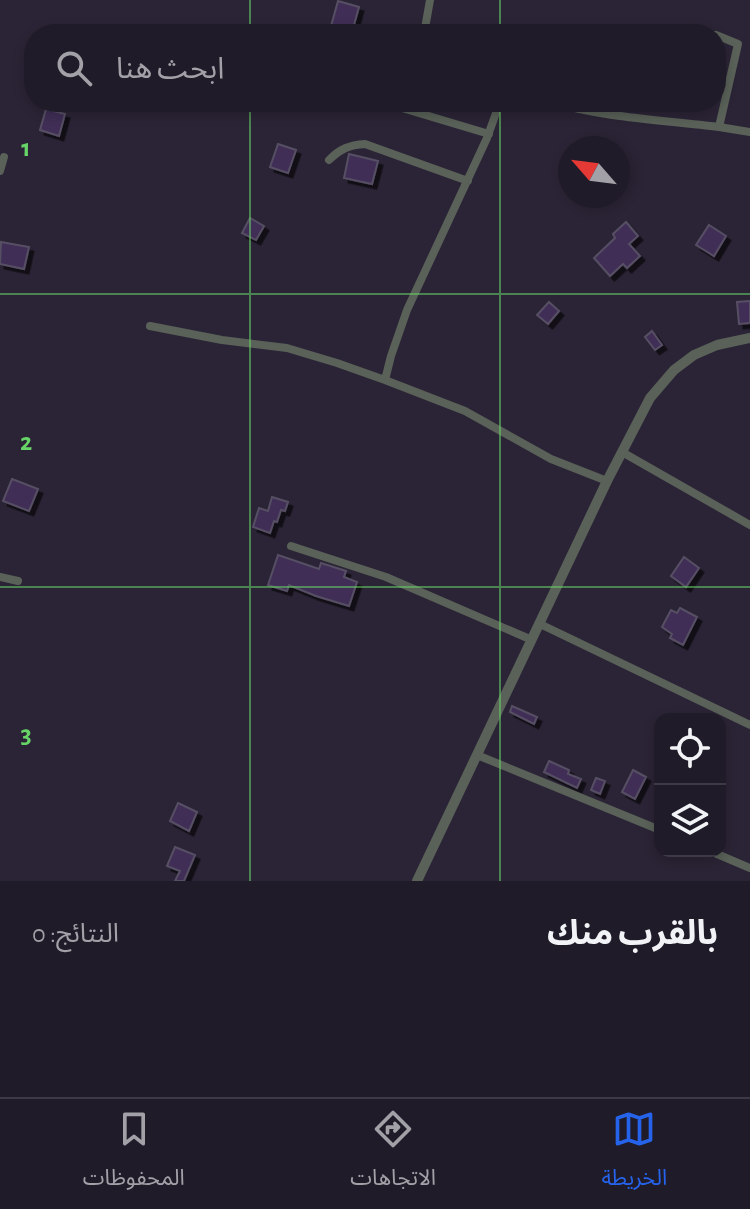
<!DOCTYPE html>
<html lang="ar">
<meta charset="utf-8">
<style>
:root{--surface:#201b28;--page:#282430;--text:#f1f3f6;--muted:#a2a1a8;--line:#3d3945;--accent:#2563eb}
body{margin:0;font-family:"Alegreya Sans","Noto Sans Arabic",sans-serif;background:var(--page);color:var(--text);direction:rtl}
.controls{position:absolute;right:24px;bottom:24px;display:grid;overflow:hidden;border-radius:16px;box-shadow:0 4px 12px #0003}
.controls button{width:72px;height:72px;display:grid;place-items:center;padding:0;border:0;border-bottom:2px solid var(--line);background:var(--surface);color:var(--text);font:40px sans-serif}
.compass{position:absolute;left:558px;top:136px;width:72px;height:72px;border-radius:50%;background:var(--surface);box-shadow:0 4px 12px #0003;rotate:298deg}
.list{margin:0;padding:0;list-style:none}
h2{display:flex;justify-content:space-between;align-items:center;height:104px;margin:0;padding:0 32px;font-size:34px}
h2 small{font-size:26px;font-weight:400;color:var(--muted)}
.icon{flex:none;width:44px;height:44px;fill:none;stroke:currentColor;stroke-width:2;stroke-linecap:round;stroke-linejoin:round}
.map{position:relative;flex:none;width:750px;height:881px;overflow:hidden;direction:ltr}
.search{position:absolute;background:var(--surface);box-shadow:0 4px 12px #0003;left:24px;right:24px;top:24px;height:88px;display:flex;align-items:center;gap:20px;box-sizing:border-box;padding:0 28px;border-radius:32px;color:var(--muted);font-size:30px}
.sheet{height:216px;background:var(--surface)}
nav{display:flex;justify-content:space-around;align-items:center;box-sizing:border-box;height:112px;border-top:2px solid var(--line);background:var(--surface);font-size:22px;color:var(--muted)}
nav a{display:grid;justify-items:center;gap:4px}
nav .on{color:var(--accent)}
.map>svg:first-child{display:block}
</style>
<div class="map">
<svg width="750" height="881" viewBox="0 0 750 881">
<defs>
<filter id="shadow"><feDropShadow dx="4.5" dy="4.5" stdDeviation="0" flood-color="#0009"/></filter>
</defs>
<rect width="100%" height="100%" fill="#2b2436"/>
<path fill="#3f2e56" stroke="#574f64" stroke-width="2" filter="url(#shadow)" d="M338 1 359 7 352 32 331 26Z
M46 109 65 114 59 136 40 130Z
M278 144 296 150 288 173 270 167Z
M349 154 378 161 372 184 344 178Z
M250 218 264 226 256 240 242 233Z
M626 222 638 236 629 244 640 256 627 268 623 264 610 276 594 258 615 238 613 234Z
M709 225 726 236 714 256 696 245Z
M1 242 29 247 24 269 0 264Z
M750 301V323L739 324 737 302Z
M549 302 559 311 548 324 537 315Z
M652 331 662 345 655 350 645 337Z
M12 479 38 489 29 511 3 501Z
M272 497 288 502 285 511 281 510 277 522 274 521 270 533 253 527 259 508 268 511Z
M278 555 319 569 321 563 346 571 344 577 357 582 349 606 316 596 289 585 287 591 268 585Z
M684 557 699 568 686 587 671 576Z
M680 608 697 617 683 645 670 638 672 634 662 627 671 610 677 613Z
M512 706 537 717 534 724 510 712Z
M549 761 569 770 568 774 581 779 577 788 544 772Z
M633 770 646 777 635 799 622 792Z
M596 778 605 781 600 794 591 790Z
M178 803 197 812 189 831 170 821Z
M175 847 195 855 184 881H175L180 871 167 866Z"/>
<g fill="none" stroke-linecap="round" stroke-linejoin="round">
<path stroke="#596158" stroke-width="8" d="M424 34 430 0
M716 35 738 44 719 127 750 132
M382 102 489 134
M500 102 487 138 407 310 391 356 385 380 465 411 551 459 607 481
M551 102C604 118 665 120 719 127
M329 160C340 149 349 145 365 144L468 181
M0 171 4 157
M150 326 222 340 287 348 337 363 385 380
M622 452 750 525
M291 546 386 577 532 640
M0 577 18 581
M540 624 750 725
M477 755 660 830
M710 851 750 868"/>
<path stroke="#596158" stroke-width="10" d="M417 881 607 481 650 398 674 370 694 355 717 345 750 338"/>
</g>
<path fill="none" stroke="#66d466" stroke-width="2" stroke-opacity="0.55" d="M250 0V34M500 0V34M250 102V881M500 102V881M0 294H750M0 587H750"/>
<g font-size="26" text-anchor="middle" font-weight="bold" fill="#66d466" stroke="#2b2436" stroke-width="6" stroke-linejoin="round" paint-order="stroke">
<text x="26" y="156">1</text>
<text x="26" y="450">2</text>
<text x="26" y="743">3</text>
</g>
</svg>
<div class="controls">
<button><svg class="icon" aria-label="locate" viewBox="0 0 24 24"><circle cx="12" cy="12" r="6"/><path d="M12 2v4M12 18v4M2 12h4M18 12h4"/></svg></button>
<button><svg class="icon" aria-label="layers" viewBox="0 0 24 24"><path d="M12 4l9 5-9 5-9-5zM3 14l9 5 9-5"/></svg></button>
</div>
<svg class="compass" viewBox="-18 -18 36 36"><path d="M0-13l5 13h-10z" fill="#e53935"/><path d="M0 13l5-13h-10z" fill="#a2a1a8"/></svg>
<div class="search"><svg class="icon" aria-label="search" viewBox="0 0 24 24"><circle cx="10" cy="10" r="6"/><path d="M15 15l6 6"/></svg>ابحث هنا</div>
</div>
<section class="sheet">
<h2>بالقرب منك<small>النتائج: 0</small></h2>
<ul class="list">
</ul>
</section>
<nav>
<a class="on"><svg class="icon" aria-label="map" viewBox="0 0 24 24"><path d="M3 6l6-2 6 2 6-2v14l-6 2-6-2-6 2zM9 4v14M15 6v14"/></svg>الخريطة</a>
<a><svg class="icon" aria-label="directions" viewBox="0 0 24 24"><path d="M12 3l9 9-9 9-9-9zM9 14v-3h6M13 9l2 2-2 2"/></svg>الاتجاهات</a>
<a><svg class="icon" aria-label="saved" viewBox="0 0 24 24"><path d="M7 4h10v16l-5-4-5 4z"/></svg>المحفوظات</a>
</nav>
